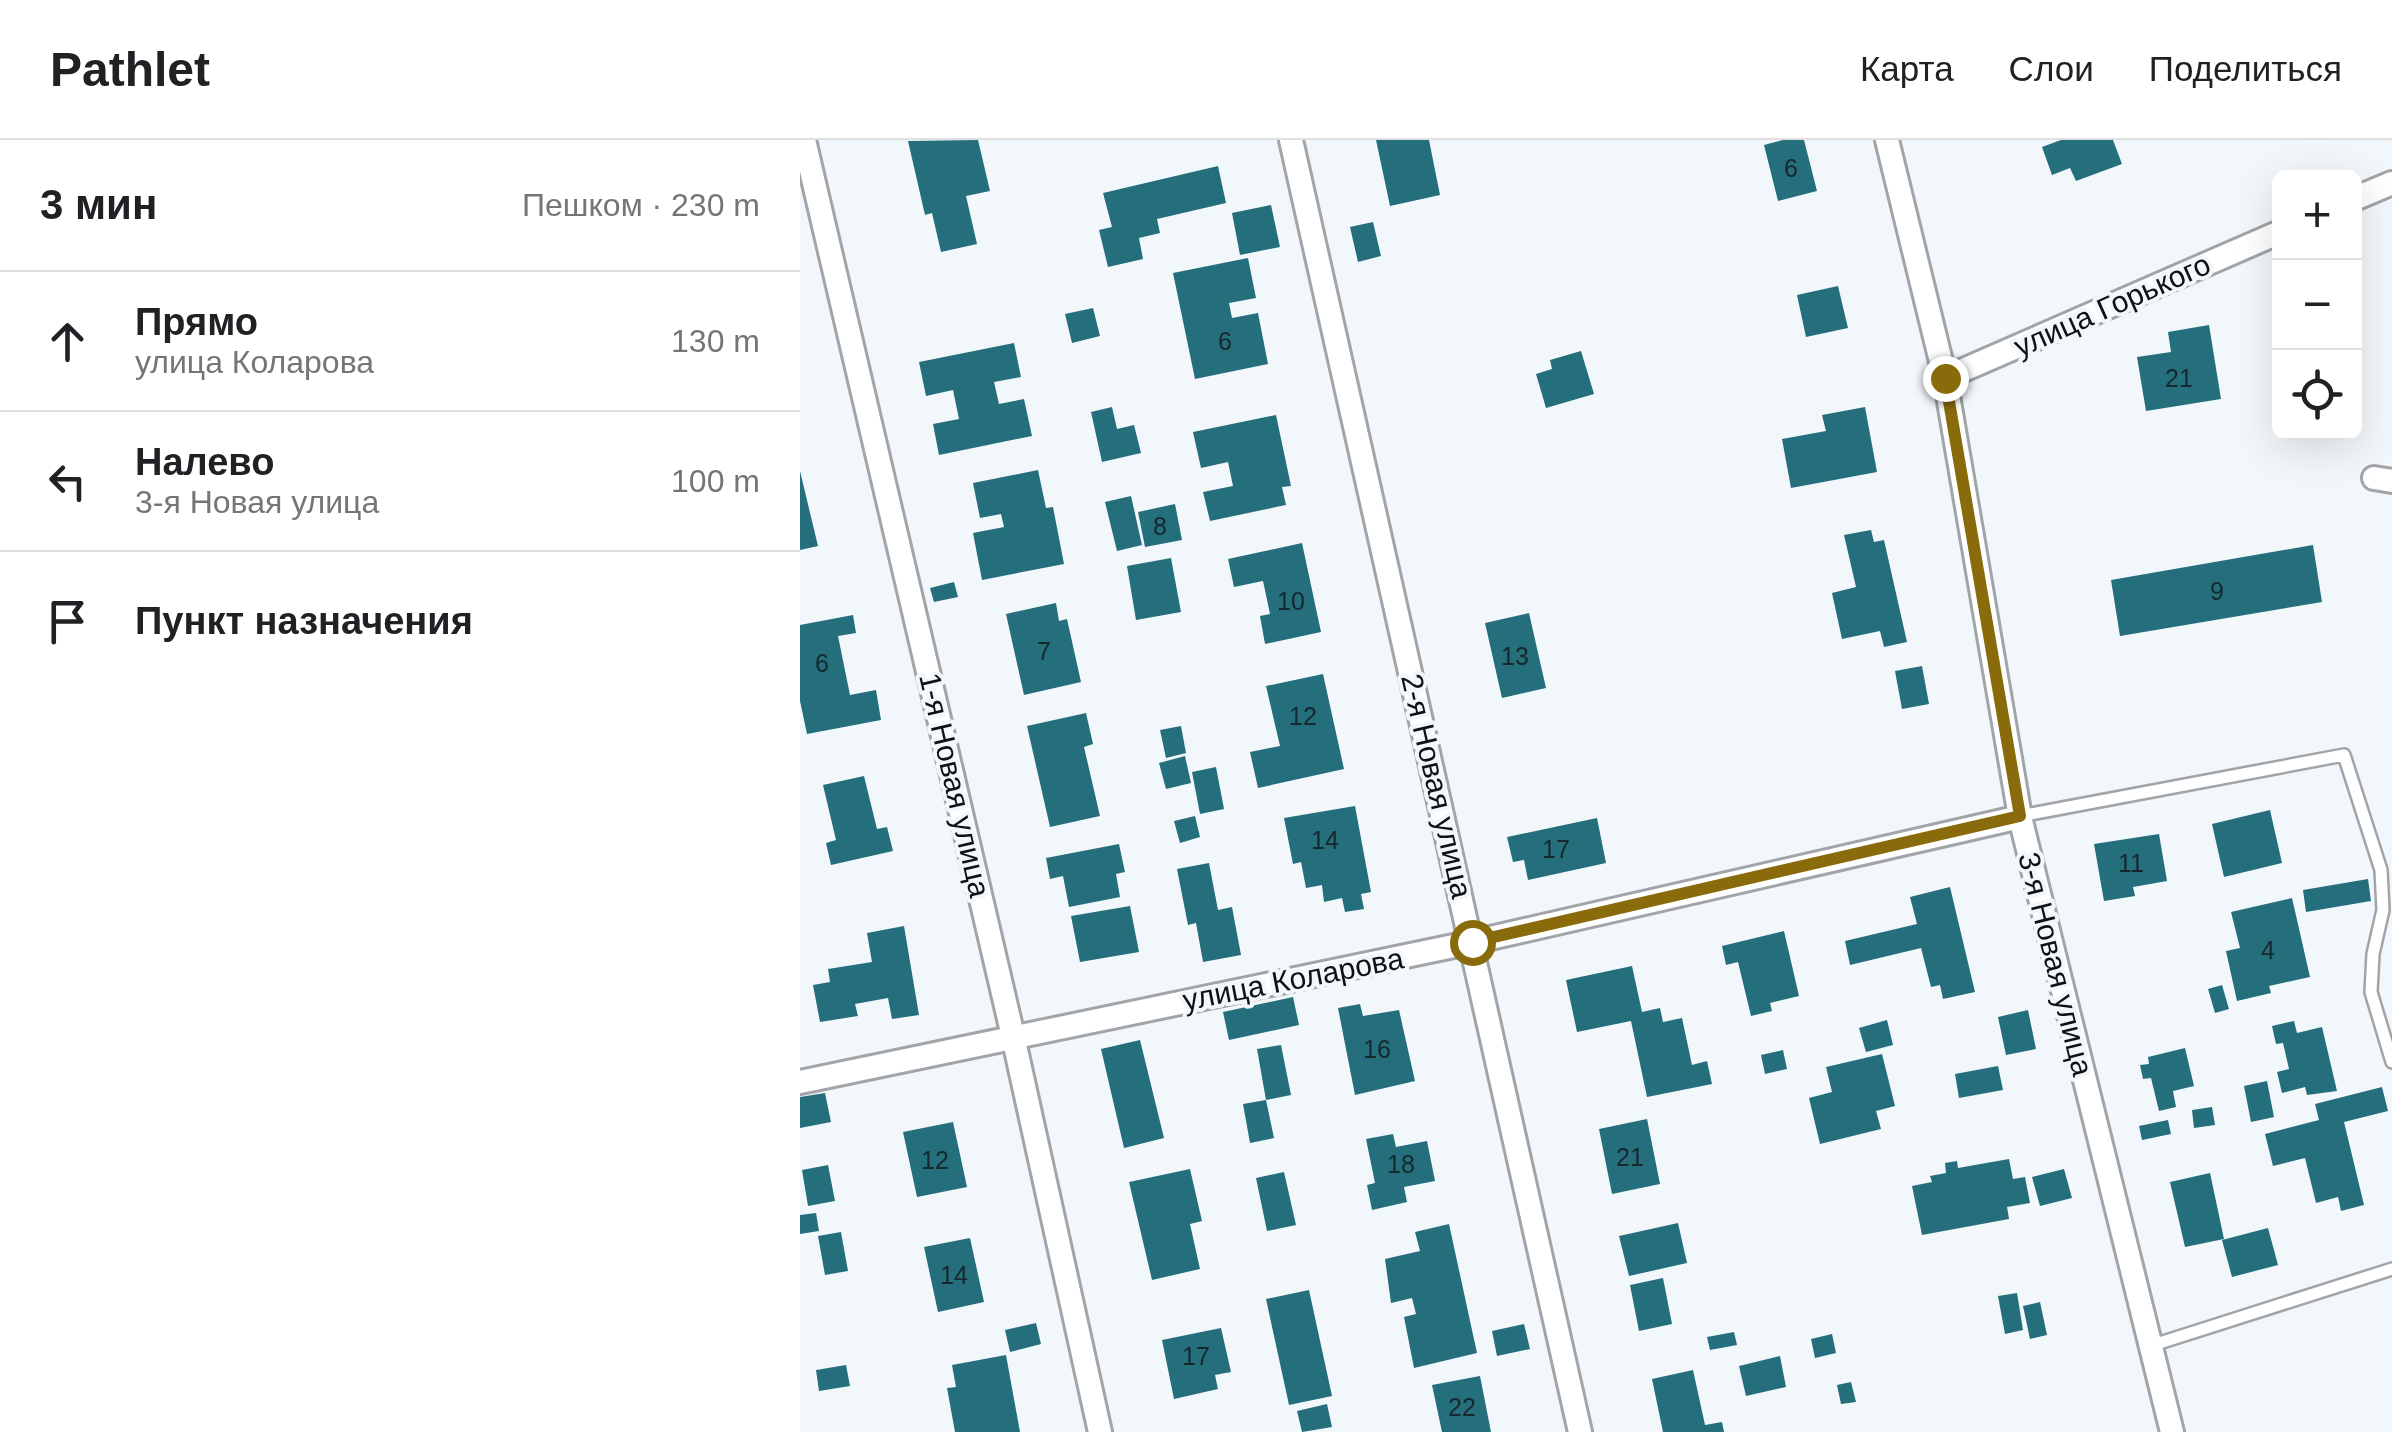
<!DOCTYPE html>
<html lang="ru">
<meta charset="utf-8">
<style>
:root{--surface:#fff;--page:#f6f6f6;--text:#202124;--muted:#757577;--line:#e0e0e0}
body{margin:0;font-family:Arial,sans-serif;background:var(--page);color:var(--text)}
.controls{position:absolute;right:30px;top:30px;display:grid;overflow:hidden;border-radius:15px;box-shadow:0 10px 40px #0002}
.controls button{width:90px;height:90px;display:grid;place-items:center;padding:0;border:0;border-bottom:2px solid var(--line);background:var(--surface);color:var(--text);font:50px sans-serif}
.stop{position:absolute;width:30px;height:30px;margin:-22px;border:8px solid #896b0b;border-radius:50%;background:#fff}
.stop.end{background:#896b0b;border-color:#fff;box-shadow:0 2px 10px #0008}
.list{margin:0;padding:0;list-style:none}
h2{display:flex;justify-content:space-between;align-items:center;height:130px;margin:0;padding:0 40px;font-size:42px}
h2 small{font-size:32px;font-weight:400;color:var(--muted)}
.list li{display:grid;grid-template-columns:65px 1fr auto;gap:30px;align-items:center;box-sizing:border-box;height:140px;padding:0 40px;border-top:2px solid var(--line)}
.list b{display:block;font-size:38px;white-space:nowrap}
.list p{margin:0;font-size:32px;white-space:nowrap;color:var(--muted)}
.list em{font-size:32px;font-style:normal;color:var(--muted)}
.icon{flex:none;width:55px;height:55px;fill:none;stroke:currentColor;stroke-width:2;stroke-linecap:round;stroke-linejoin:round}
.map{position:relative;flex:none;width:1592px;height:1292px;overflow:hidden}
header{display:flex;align-items:center;gap:60px;box-sizing:border-box;height:140px;padding:0 50px;background:var(--surface);border-bottom:2px solid var(--line)}
header strong{font-size:48px}
nav{display:flex;gap:55px;margin-inline-start:auto;font-size:35px}
main{display:flex}
aside{flex:1;background:var(--surface)}
.map>svg:first-child{display:block}
</style>
<header>
<strong>Pathlet</strong>
<nav><a>Карта</a><a>Слои</a><a>Поделиться</a></nav>
</header>
<main>
<aside>
<h2>3 мин<small>Пешком · 230 m</small></h2>
<ul class="list">
<li><svg class="icon" aria-label="ahead" viewBox="0 0 24 24"><path d="M12 20V5M6 11l6-6 6 6"/></svg><div><b>Прямо</b><p>улица Коларова</p></div><em>130 m</em></li>
<li><svg class="icon" aria-label="left" viewBox="0 0 24 24"><path d="M17 20v-9H6M10 6l-5 5 5 5"/></svg><div><b>Налево</b><p>3-я Новая улица</p></div><em>100 m</em></li>
<li><svg class="icon" aria-label="arrive" viewBox="0 0 24 24"><path d="M6 21V4h12l-3 4 3 4H6"/></svg><div><b>Пункт назначения</b></div></li>
</ul>
</aside>
<div class="map">
<svg width="1592" height="1292" viewBox="0 0 1592 1292">
<rect width="100%" height="100%" fill="#f2f7fb"/>
<path fill="#256e7c" d="M178 0 190 51 166 56 177 104 141 112 132 73 125 75 108 1Z
M576 0H629L640 55 590 66Z
M983 0H1004L1017 51 978 61 964 5Z
M1261 0H1313L1322 24 1276 41 1270 28 1252 35 1242 7Z
M418 26 426 63 357 79 360 93 339 98 343 119 308 127 299 90 312 87 303 53Z
M471 65 480 107 440 115 432 73Z
M573 82 581 116 558 122 550 87Z
M448 118 456 158 429 163 432 178 458 173 468 224 395 239 373 133Z
M1038 146 1048 188 1006 197 997 155Z
M293 168 300 196 272 203 265 174Z
M1409 185 1421 259 1346 271 1337 217 1371 212 1368 192Z
M214 203 221 237 194 242 199 264 224 259 232 296 139 315 133 284 159 279 153 250 126 256 119 222Z
M781 211 794 254 746 268 736 234 752 229 750 220Z
M312 267 317 289 334 285 341 313 302 322 291 272Z
M1065 267 1077 332 991 348 982 299 1026 291 1022 275Z
M476 275 491 346 482 347 486 365 410 381 403 352 433 346 428 322 401 328 393 292Z
M238 330 246 368 253 367 264 424 182 440 173 393 204 387 201 374 180 378 173 343Z
M0 331 18 406 0 410Z
M331 356 342 405 317 411 305 362Z
M375 364 382 400 345 407 338 372Z
M1071 390 1074 402 1084 400 1107 502 1084 507 1080 491 1042 499 1032 453 1056 447 1044 395Z
M502 403 521 492 465 504 460 476 470 474 463 441 434 447 428 419Z
M1513 405 1522 462 1320 496 1311 440Z
M371 418 381 472 336 480 327 426Z
M154 442 158 457 134 462 130 448Z
M256 463 259 481 267 479 281 542 224 555 206 474Z
M729 473 746 548 702 558 685 483Z
M53 475 56 493 38 496 50 555 76 550 81 580 7 594 0 561V485Z
M1122 526 1129 564 1102 569 1095 531Z
M523 534 544 629 458 648 450 612 480 606 466 546Z
M286 573 293 604 284 607 300 676 250 687 227 586Z
M381 586 386 613 366 618 360 590Z
M385 616 391 643 366 649 359 623Z
M416 627 424 669 400 674 392 632Z
M64 636 77 689 87 687 93 711 31 725 26 703 36 700 23 645Z
M555 666 571 752 561 754 564 769 545 772 542 758 524 762 522 745 506 748 501 722 493 724 484 678Z
M1470 670 1482 723 1424 737 1412 684Z
M395 676 400 697 380 703 374 681Z
M797 678 806 723 728 740 724 720 713 722 707 697Z
M1359 694 1367 741 1333 747 1335 756 1304 761 1294 704Z
M319 704 325 732 316 734 320 757 269 767 263 736 250 739 246 718Z
M409 723 418 770 432 767 441 815 403 822 396 783 388 785 377 729Z
M1568 739 1571 761 1506 772 1503 750Z
M1150 747 1175 852 1143 859 1140 845 1131 847 1121 808 1050 825 1045 801 1117 784 1110 757Z
M1492 758 1510 837 1469 846 1471 853 1437 861 1426 811 1440 808 1431 772Z
M330 766 339 812 280 822 271 776Z
M104 786 119 875 92 879 88 858 55 864 58 876 20 882 13 845 30 842 28 829 72 822 67 793Z
M984 791 999 856 970 863 972 871 951 876 938 822 926 825 922 806Z
M832 826 842 872 860 868 863 882 882 878 892 925 907 921 912 944 847 957 831 881 777 892 766 840Z
M1422 845 1429 869 1415 873 1408 849Z
M493 857 499 885 429 900 423 872Z
M560 864 563 876 599 870 615 941 555 955 538 868Z
M1228 870 1236 909 1206 915 1198 877Z
M1087 880 1093 905 1066 912 1059 888Z
M1494 881 1497 893 1522 887 1537 951 1507 955 1505 947 1482 953 1477 932 1489 929 1483 903 1476 904 1472 886Z
M340 900 364 998 324 1008 301 909Z
M481 905 491 955 466 960 457 909Z
M1385 908 1394 946 1373 951 1376 967 1359 971 1351 938 1343 939 1340 925 1349 924 1348 917Z
M983 910 987 929 965 934 961 915Z
M1082 914 1095 966 1076 971 1081 989 1020 1004 1009 958 1032 952 1026 927Z
M1198 926 1203 950 1159 958 1155 934Z
M1467 941 1474 977 1451 982 1444 946Z
M1582 947 1588 971 1544 982 1564 1065 1541 1071 1538 1057 1516 1063 1505 1018 1473 1026 1465 994 1519 980 1515 964Z
M25 953 31 982 0 988V957Z
M466 960 474 998 450 1003 443 964Z
M1412 967 1415 985 1394 988 1392 970Z
M847 979 860 1044 812 1054 799 989Z
M1368 980 1371 994 1342 1000 1339 986Z
M153 982 167 1047 117 1057 103 992Z
M593 994 596 1007 627 1001 635 1041 604 1047 607 1062 572 1070 567 1045 575 1043 566 999Z
M1209 1019 1213 1039 1225 1037 1230 1063 1207 1067 1209 1079 1122 1095 1112 1046 1132 1042 1130 1036 1146 1033 1145 1023 1157 1021 1158 1028Z
M28 1025 35 1061 8 1066 2 1030Z
M390 1029 402 1081 390 1084 400 1129 352 1140 329 1042Z
M1264 1029 1272 1058 1240 1066 1232 1037Z
M484 1032 496 1085 467 1091 456 1038Z
M1410 1033 1424 1099 1385 1107 1370 1042Z
M16 1073 19 1091 0 1094V1075Z
M878 1083 887 1123 829 1136 819 1096Z
M649 1084 677 1213 614 1228 604 1177 616 1174 612 1158 591 1163 585 1119 620 1111 615 1092Z
M1468 1088 1478 1125 1432 1137 1422 1100Z
M41 1092 48 1131 25 1135 18 1096Z
M170 1098 184 1162 138 1172 124 1107Z
M863 1138 872 1184 839 1191 830 1145Z
M509 1150 532 1256 489 1265 466 1159Z
M1217 1153 1223 1190 1205 1194 1198 1156Z
M1240 1162 1247 1195 1230 1199 1223 1166Z
M236 1183 241 1204 210 1212 205 1190Z
M724 1184 730 1209 697 1216 692 1191Z
M421 1188 431 1232 415 1235 418 1249 374 1259 362 1200Z
M934 1192 937 1205 910 1210 907 1197Z
M1032 1194 1036 1213 1015 1218 1011 1199Z
M206 1215 220 1292H155L147 1248 156 1247 152 1225Z
M980 1216 986 1247 946 1256 939 1226Z
M46 1225 50 1246 19 1251 16 1230Z
M893 1230 905 1285 922 1282 924 1292H863L852 1239Z
M680 1236 691 1292H642L632 1245Z
M1051 1242 1056 1262 1041 1264 1037 1245Z
M527 1264 532 1287 502 1292 497 1271Z"/>
<g fill="none" stroke-linecap="round" stroke-linejoin="round">
<g stroke="#a1a5a9" stroke-width="16">
<path id="service" d="M1220 676 1544 615 1581 730 1583 770 1573 814 1571 852 1592 922
M1350 1206 1592 1129"/>
</g>
<g stroke="#a1a5a9" stroke-width="28">
<path id="minor" d="M4 0 213 896 300 1292
M491 0 780 1292
M1087 0 1145 238 1220 677 1372 1292
M1554 59 1592 43
M1145 238 1480 92
M1574 338 1592 341
M0 942 673 802 1220 677"/>
</g>
<use href="#service" stroke="#fff" stroke-width="11"/>
<use href="#minor" stroke="#fff" stroke-width="22"/>
</g>
<g fill="none" stroke-linecap="round" stroke-linejoin="round">
<path stroke="#896b0b" stroke-width="12" d="M672 802 1220 676 1145 238"/>
</g>
<g text-anchor="middle" dominant-baseline="central" stroke-width="8" stroke-linejoin="round" paint-order="stroke">
<g font-size="25" fill="#15282d">
<text x="991" y="28">6</text>
<text x="425" y="201">6</text>
<text x="1379" y="238">21</text>
<text x="360" y="386">8</text>
<text x="1417" y="451">9</text>
<text x="491" y="461">10</text>
<text x="244" y="511">7</text>
<text x="715" y="516">13</text>
<text x="22" y="523">6</text>
<text x="503" y="576">12</text>
<text x="525" y="700">14</text>
<text x="756" y="709">17</text>
<text x="1331" y="723">11</text>
<text x="1468" y="810">4</text>
<text x="577" y="909">16</text>
<text x="830" y="1017">21</text>
<text x="135" y="1020">12</text>
<text x="601" y="1024">18</text>
<text x="154" y="1135">14</text>
<text x="396" y="1216">17</text>
<text x="662" y="1267">22</text>
</g>
<g font-size="30" fill="#101113" stroke="#f2f7fb">
<text transform="translate(1312 165) rotate(-24)">улица Горького</text>
<text transform="translate(155 645) rotate(77)">1-я Новая улица</text>
<text transform="translate(637 646) rotate(77)">2-я Новая улица</text>
<text transform="translate(1256 824) rotate(76)">3-я Новая улица</text>
<text transform="translate(493 839) rotate(-11)">улица Коларова</text>
</g>
</g>
</svg>
<div class="controls">
<button>+</button>
<button>−</button>
<button><svg class="icon" aria-label="locate" viewBox="0 0 24 24"><circle cx="12" cy="12" r="6"/><path d="M12 2v4M12 18v4M2 12h4M18 12h4"/></svg></button>
</div>
<div class="stop" style="left:672px;top:802px"></div>
<div class="stop end" style="left:1145px;top:238px"></div>
</div>
</main>
